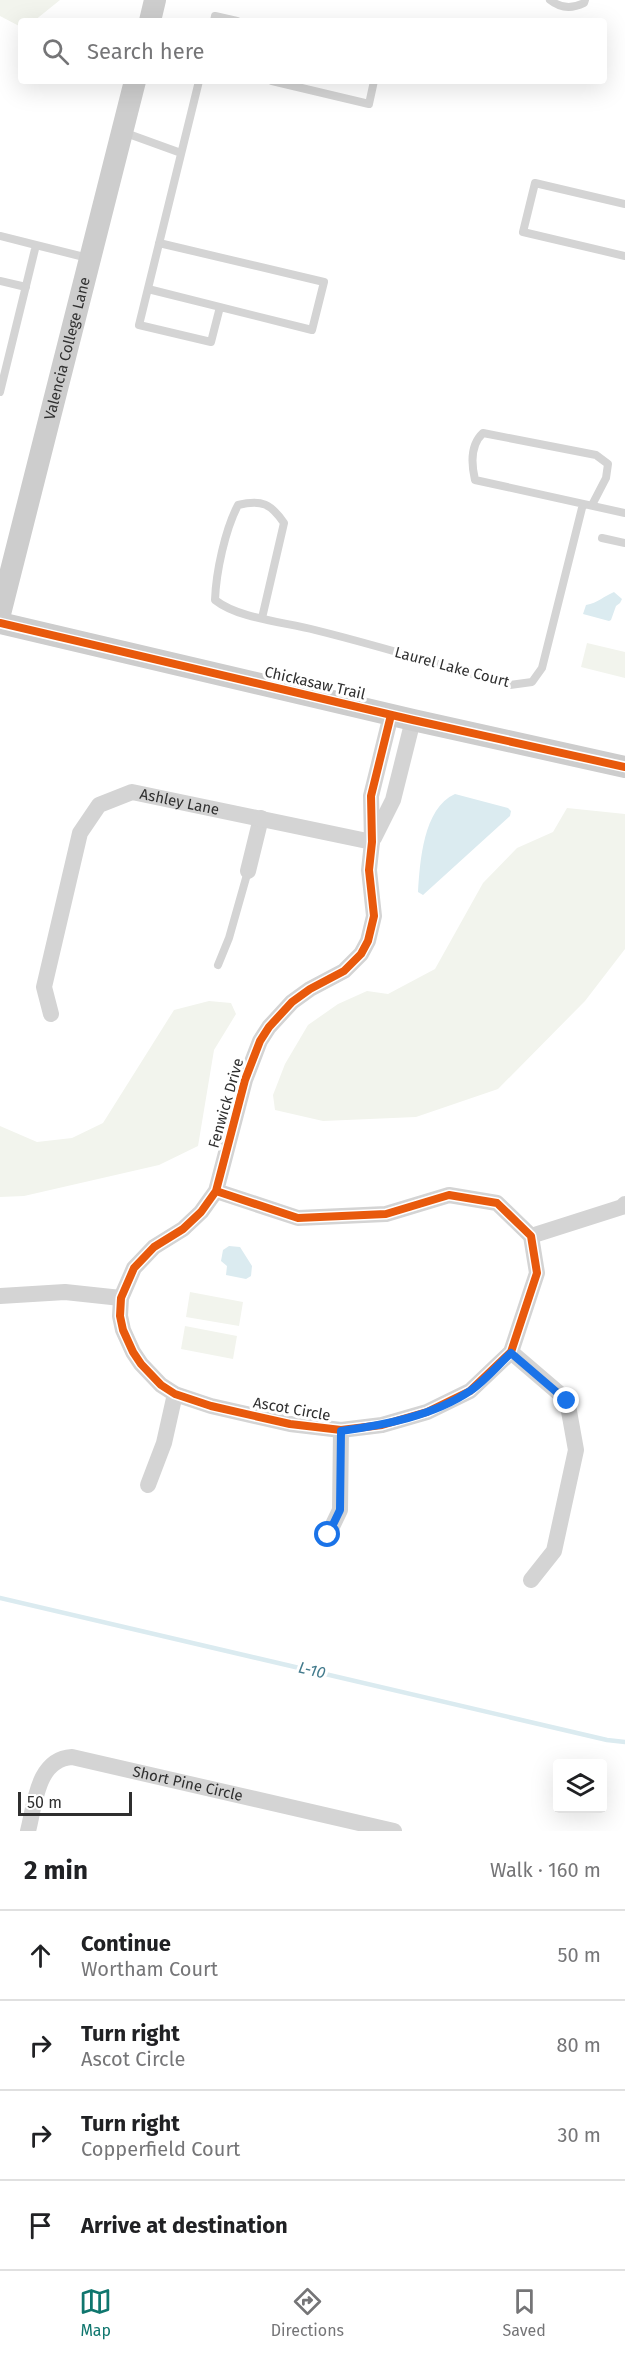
<!DOCTYPE html>
<meta charset="utf-8">
<style>
:root{--surface:#fff;--page:#f6f6f6;--text:#202124;--muted:#757577;--line:#e0e0e0;--accent:#0f766e}
body{margin:0;font-family:"Fira Sans",sans-serif;background:var(--page);color:var(--text)}
.controls{position:absolute;right:18px;bottom:18px;display:grid;overflow:hidden;border-radius:6px;box-shadow:0 6px 24px #0002}
.controls button{width:54px;height:54px;display:grid;place-items:center;padding:0;border:0;border-bottom:2px solid var(--line);background:var(--surface);color:var(--text);font:30px sans-serif}
.scale{position:absolute;left:18px;bottom:15px;width:114px;box-sizing:border-box;padding-left:6px;border:3px solid #2f2f2f;border-top:0;font-size:16px;line-height:21px;white-space:nowrap;color:#2f2f2f;-webkit-text-stroke:4px #fff;paint-order:stroke}
.stop{position:absolute;width:18px;height:18px;margin:-14px;border:4px solid #1a73e8;border-radius:50%;background:#fff}
.stop.end{background:#1a73e8;border-color:#fff;box-shadow:0 2px 6px #0008}
.list{margin:0;padding:0;list-style:none}
h2{display:flex;justify-content:space-between;align-items:center;height:78px;margin:0;padding:0 24px;font-size:26px}
h2 small{font-size:20px;font-weight:400;color:var(--muted)}
.list li{display:grid;grid-template-columns:39px 1fr auto;gap:18px;align-items:center;box-sizing:border-box;height:90px;padding:0 24px;border-top:2px solid var(--line)}
.list b{display:block;font-size:22px;white-space:nowrap}
.list p{margin:0;font-size:20px;white-space:nowrap;color:var(--muted)}
.list em{font-size:20px;font-style:normal;color:var(--muted)}
.icon{flex:none;width:33px;height:33px;fill:none;stroke:currentColor;stroke-width:2;stroke-linecap:round;stroke-linejoin:round}
.map{position:relative;flex:none;width:625px;height:1831px;overflow:hidden}
.search{position:absolute;background:var(--surface);box-shadow:0 6px 24px #0002;left:18px;right:18px;top:18px;height:66px;display:flex;align-items:center;gap:15px;box-sizing:border-box;padding:0 21px;border-radius:6px;color:var(--muted);font-size:22px}
.sheet{height:438px;background:var(--surface)}
nav{display:flex;justify-content:space-around;align-items:center;box-sizing:border-box;height:84px;border-top:2px solid var(--line);background:var(--surface);font-size:16px;color:var(--muted)}
nav a{display:grid;justify-items:center;gap:3px}
nav .on{color:var(--accent)}
.map>svg:first-child{display:block}
</style>
<div class="map">
<svg width="625" height="1831" viewBox="0 0 625 1831">
<rect width="100%" height="100%" fill="#fff"/>
<path fill="#f2f4ed" d="M0 0H60L34 21H21V27L0 16Z
M587 643 625 652V678L581 667Z
M567 808 625 814V949L585 1001 498 1089 416 1117 323 1121 275 1110 273 1095 285 1064 308 1025 338 1004 367 991 388 994 435 969 483 883 517 848 553 832Z
M209 1001 231 1003 236 1014 214 1050 198 1146 159 1165 24 1196 0 1197V1126L37 1142 72 1138 103 1123 174 1010Z
M190 1292 243 1302 239 1326 186 1317Z
M185 1326 237 1336 233 1359 181 1349Z"/>
<path fill="#dbebf0" d="M614 592 622 599 620 603 616 606 611 620 609 621 583 614 586 605C598 603 604 596 614 592Z
M455 794 508 808 511 811 510 816 423 895 418 892C420 862 423 808 455 794Z
M229 1246 240 1247 252 1266 251 1276 246 1279 226 1275 227 1266 221 1261 223 1250Z"/>
<g fill="none" stroke-linecap="round" stroke-linejoin="round">
<path stroke="#dbebf0" stroke-width="4.5" d="M0 1598 607 1740 625 1742"/>
<path stroke="#d4d4d4" stroke-width="8" d="M550 0C560 8 572 9 584 3L585 0
M214 21 215 16 237 21
M199 81 139 325 211 342 220 307
M272 81 369 104 374 81
M123 132 181 153
M625 204 535 183 523 232 625 256
M0 236 36 245
M0 281 26 287
M148 289 312 330 324 282 159 243
M0 392 36 245 88 258
M592 505 606 478 608 464 596 455 483 433C470 445 471 463 475 480L625 513
M602 538 625 543
M262 618 284 523C271 504 262 499 238 505 225 530 216 572 215 600 239 619 285 622 315 630 380 646 445 666 510 685L532 682 542 668 583 504
M218 965 229 938 248 871"/>
<g stroke="#d4d4d4" stroke-width="16">
<path d="M374 838 393 800 413 720"/>
<path d="M248 871 261 818"/>
<path id="s1" d="M51 1014 44 987 80 833 99 805 132 792 372 842"/>
<path d="M216 1191 298 1218 386 1214 449 1195 497 1203 531 1236 537 1273 511 1352 470 1391 427 1412 382 1425 341 1430 290 1424 211 1406 175 1394 161 1385 141 1364 133 1352 123 1330 120 1316 121 1298 134 1268 154 1247 183 1229 201 1212 216 1191 245 1080 260 1041 269 1027 292 1002 310 989 344 971 361 954 368 941 374 916 369 870 372 842 371 796 391 715"/>
<path d="M531 1236 622 1207 625 1204"/>
<path d="M0 1296 65 1292 121 1298"/>
<path d="M511 1352 567 1400 576 1450 554 1551 531 1580"/>
<path d="M148 1485 164 1443 175 1394"/>
<path d="M328 1535 340 1510 341 1430"/>
<path id="s2" d="M28 1831C35 1804 37 1759 72 1757L394 1831"/>
</g>
<g stroke="#cdcdcd" stroke-width="22">
<path d="M150 21 155 0"/>
<path id="s3" d="M0 614 135 81"/>
<path d="M0 623 413 720 625 767"/>
</g>
<g stroke="#fff" stroke-width="11">
<path id="cycleway" d="M0 623 413 720 625 767
M216 1191 298 1218 386 1214 449 1195 497 1203 531 1236 537 1273 511 1352 470 1391 427 1412 382 1425 341 1430 290 1424 211 1406 175 1394 161 1385 141 1364 133 1352 123 1330 120 1316 121 1298 134 1268 154 1247 183 1229 201 1212 216 1191 245 1080 260 1041 269 1027 292 1002 310 989 344 971 361 954 368 941 374 916 369 870 372 842 371 796 391 715"/>
</g>
<use href="#cycleway" stroke="#e8590c" stroke-width="8"/>
</g>
<g fill="none" stroke-linecap="round" stroke-linejoin="round">
<path stroke="#1a73e8" stroke-width="8" d="M328 1535 340 1510 341 1431C384 1425 433 1416 470 1391 485 1381 498 1365 511 1353L567 1401"/>
</g>
<g text-anchor="middle" dominant-baseline="central" stroke-width="6" stroke-linejoin="round" paint-order="stroke">
<g font-size="15" fill="#2f2f2f" stroke="#fff">
<text stroke="none"><textPath href="#s3" startOffset="274">Valencia College Lane</textPath></text>
<text transform="translate(452 667) rotate(15)">Laurel Lake Court</text>
<text transform="translate(315 683) rotate(13)">Chickasaw Trail</text>
<text stroke="none"><textPath href="#s1" startOffset="304">Ashley Lane</textPath></text>
<text transform="translate(226 1103) rotate(-74)">Fenwick Drive</text>
<text transform="translate(292 1409) rotate(10)">Ascot Circle</text>
<text stroke="none"><textPath href="#s2" startOffset="212">Short Pine Circle</textPath></text>
</g>
<g font-size="16" font-style="italic" fill="#427a8c" stroke="#fff">
<text transform="translate(312 1670) rotate(13)">L-10</text>
</g>
</g>
</svg>
<div class="controls">
<button><svg class="icon" aria-label="layers" viewBox="0 0 24 24"><path d="M12 4l9 5-9 5-9-5zM3 14l9 5 9-5"/></svg></button>
</div>
<div class="scale">50 m</div>
<div class="stop" style="left:328px;top:1535px"></div>
<div class="stop end" style="left:567px;top:1401px"></div>
<div class="search"><svg class="icon" aria-label="search" viewBox="0 0 24 24"><circle cx="10" cy="10" r="6"/><path d="M15 15l6 6"/></svg>Search here</div>
</div>
<section class="sheet">
<h2>2 min<small>Walk · 160 m</small></h2>
<ul class="list">
<li><svg class="icon" aria-label="ahead" viewBox="0 0 24 24"><path d="M12 20V5M6 11l6-6 6 6"/></svg><div><b>Continue</b><p>Wortham Court</p></div><em>50 m</em></li>
<li><svg class="icon" aria-label="right" viewBox="0 0 24 24"><path d="M7 20v-9h11M14 6l5 5-5 5"/></svg><div><b>Turn right</b><p>Ascot Circle</p></div><em>80 m</em></li>
<li><svg class="icon" aria-label="right" viewBox="0 0 24 24"><path d="M7 20v-9h11M14 6l5 5-5 5"/></svg><div><b>Turn right</b><p>Copperfield Court</p></div><em>30 m</em></li>
<li><svg class="icon" aria-label="arrive" viewBox="0 0 24 24"><path d="M6 21V4h12l-3 4 3 4H6"/></svg><div><b>Arrive at destination</b></div></li>
</ul>
</section>
<nav>
<a class="on"><svg class="icon" aria-label="map" viewBox="0 0 24 24"><path d="M3 6l6-2 6 2 6-2v14l-6 2-6-2-6 2zM9 4v14M15 6v14"/></svg>Map</a>
<a><svg class="icon" aria-label="directions" viewBox="0 0 24 24"><path d="M12 3l9 9-9 9-9-9zM9 14v-3h6M13 9l2 2-2 2"/></svg>Directions</a>
<a><svg class="icon" aria-label="saved" viewBox="0 0 24 24"><path d="M7 4h10v16l-5-4-5 4z"/></svg>Saved</a>
</nav>
